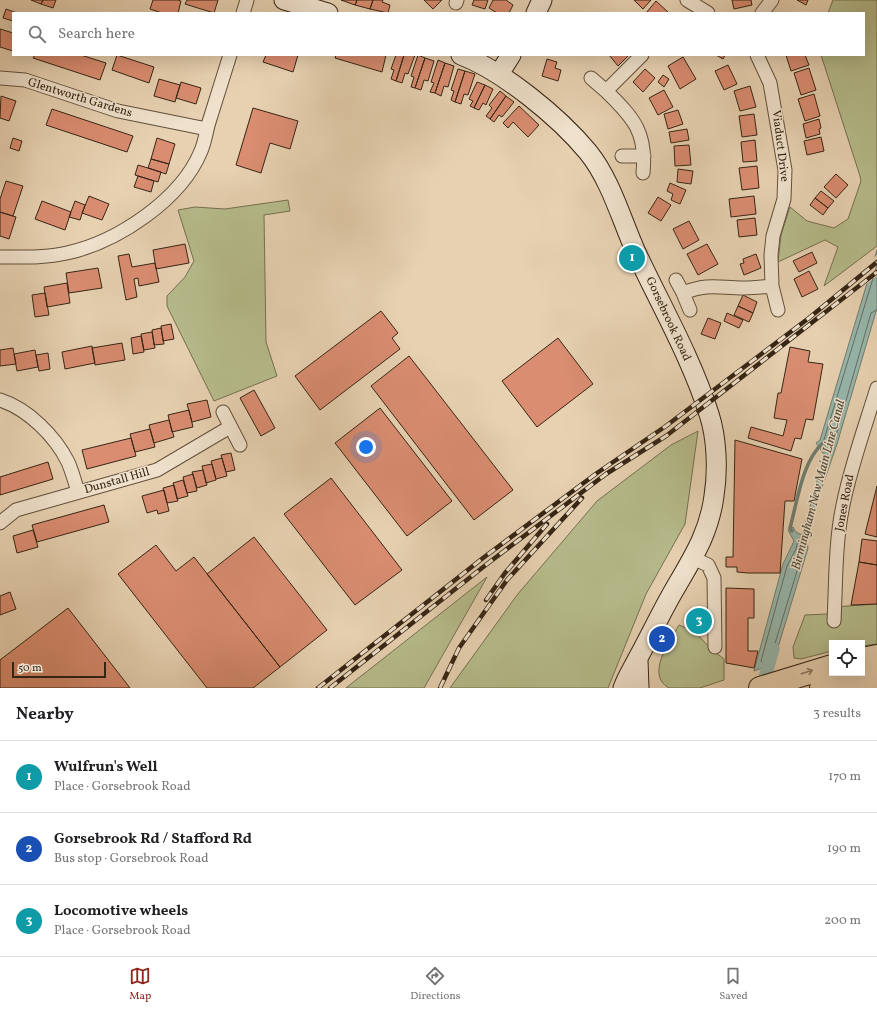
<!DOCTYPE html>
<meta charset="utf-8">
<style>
:root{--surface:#fff;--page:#f6f6f6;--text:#202124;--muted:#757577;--line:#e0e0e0;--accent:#8f2418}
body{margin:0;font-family:Vollkorn,serif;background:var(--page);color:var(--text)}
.controls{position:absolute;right:12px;bottom:12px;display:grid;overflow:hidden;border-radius:0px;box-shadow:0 4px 16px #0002}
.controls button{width:36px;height:36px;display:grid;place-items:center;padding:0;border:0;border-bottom:1px solid var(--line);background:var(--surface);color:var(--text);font:20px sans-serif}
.scale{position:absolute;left:12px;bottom:10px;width:94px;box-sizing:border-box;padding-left:4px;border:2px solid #362515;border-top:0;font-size:11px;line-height:14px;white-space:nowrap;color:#362515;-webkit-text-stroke:3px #efe1cc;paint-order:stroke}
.you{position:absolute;left:366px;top:447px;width:14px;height:14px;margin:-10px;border:3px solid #fff;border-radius:50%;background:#1a73e8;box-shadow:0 0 0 6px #1a73e833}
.badge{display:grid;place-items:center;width:26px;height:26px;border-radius:50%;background:var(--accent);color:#fff;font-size:13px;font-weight:700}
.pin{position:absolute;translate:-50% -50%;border:2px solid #fff;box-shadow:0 1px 4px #0006}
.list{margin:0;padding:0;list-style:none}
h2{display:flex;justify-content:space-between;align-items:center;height:52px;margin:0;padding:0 16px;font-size:17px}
h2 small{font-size:13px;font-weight:400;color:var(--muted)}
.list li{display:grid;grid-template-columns:26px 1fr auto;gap:12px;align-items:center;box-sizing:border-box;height:72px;padding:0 16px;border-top:1px solid var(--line)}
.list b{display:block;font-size:15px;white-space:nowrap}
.list p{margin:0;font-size:13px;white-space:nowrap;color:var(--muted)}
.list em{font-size:13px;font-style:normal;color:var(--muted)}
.icon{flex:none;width:22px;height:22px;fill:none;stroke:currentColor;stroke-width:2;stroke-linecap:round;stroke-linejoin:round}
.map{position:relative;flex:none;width:877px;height:688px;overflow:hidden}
.search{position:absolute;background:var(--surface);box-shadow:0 4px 16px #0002;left:12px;right:12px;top:12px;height:44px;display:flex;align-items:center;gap:10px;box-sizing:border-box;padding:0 14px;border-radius:0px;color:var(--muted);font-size:15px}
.sheet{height:268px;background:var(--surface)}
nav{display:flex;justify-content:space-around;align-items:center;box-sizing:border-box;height:56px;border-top:1px solid var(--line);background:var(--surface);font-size:11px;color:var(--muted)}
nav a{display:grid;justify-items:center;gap:2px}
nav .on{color:var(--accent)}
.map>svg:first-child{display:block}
</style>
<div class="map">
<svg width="877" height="688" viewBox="0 0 877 688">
<rect width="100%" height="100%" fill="#e7d1b1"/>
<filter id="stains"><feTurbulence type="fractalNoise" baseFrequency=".005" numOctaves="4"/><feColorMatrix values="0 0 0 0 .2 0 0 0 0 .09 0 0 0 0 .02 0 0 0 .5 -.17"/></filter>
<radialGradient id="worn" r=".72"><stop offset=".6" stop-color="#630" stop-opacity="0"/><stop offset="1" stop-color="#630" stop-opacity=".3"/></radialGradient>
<path fill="#b6bc8c" stroke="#767050" d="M833 0H877V246L824 286 838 247 825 240 778 262 781 235 790 207 807 221 834 228 848 219 861 181 860 176 821 55H864V13H828Z
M288 200 290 211 264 215 266 342 277 376 214 401 167 306V296L185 277 194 261 178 210 195 207 225 209Z
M698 431 685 524 646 594 608 688H450L517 595 597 501 671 445Z
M487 577 424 688H346L356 680Z
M877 604V644L862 646V643H832V651L801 659 794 658 793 647 805 615 827 614 833 607Z
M679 625 695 632 711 649 724 659V680L700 688H669C645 675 670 641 679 625Z"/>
<path fill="#97b7ad" stroke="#707d70" d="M877 250V308L837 444 806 533 808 548 773 664 754 671 783 564 794 541 788 530 793 527 796 532 802 535 819 474 823 470 825 456 816 443 820 440Z"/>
<path fill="#e7d1b1" d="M877 255V276L865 285 872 259Z"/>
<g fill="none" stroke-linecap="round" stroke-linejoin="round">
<path stroke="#666e61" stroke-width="1" d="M877 265 823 443 828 451H830L834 443 871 313 877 310
M801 539 804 548 770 660 763 663 761 661 787 566 796 549 798 540Z"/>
<path stroke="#707d70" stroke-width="3.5" d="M792 531 790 528C797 503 802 461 823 443"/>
<path stroke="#97b7ad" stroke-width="13" d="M762 688 773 649"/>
</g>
<path fill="#da8d71" stroke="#362515" d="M31 0H43L41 4Z
M43 0H56L53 8 41 4Z
M153 0H178L181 1 178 13H162L150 9Z
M187 0H218L214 13 185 4Z
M341 0H357L355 5Z
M357 0H373L370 9 355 5Z
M373 0H383L382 2 390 5 388 13 370 9Z
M424 0H442L433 9Z
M474 0H488L485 9 472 5Z
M493 0H506L513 5 509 13H497L489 8Z
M634 0H651L643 9Z
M732 0H751L752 5 734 9Z
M797 0H808L806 5Z
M656 1 669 13H646Z
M6 9 17 13H13V21L3 18Z
M0 29 13 33V51L0 47Z
M35 55H81L106 63 100 80 33 58Z
M117 55 154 67 149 83 112 70Z
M266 55H298L293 72 263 62Z
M336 55H386L382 72 335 58Z
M396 55H404L396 81 391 79 394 70 391 69Z
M404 55H415L408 74 405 73 402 83 396 81Z
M418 55 425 58 415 88 411 87 414 77 411 76Z
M609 55H629L618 66Z
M716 55H725L723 59Z
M786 55H805L809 65 791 71Z
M683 57 696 79 680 89 668 66Z
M425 58 434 61 428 81 424 80 421 90 415 88Z
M547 59 557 62 555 68 561 70 558 81 542 76Z
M438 60 445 63 435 93 430 92 434 83 431 82Z
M445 63 454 66 448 87 444 86 441 96 435 93Z
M728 65 737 84 724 90 715 71Z
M809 68 816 90 801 95 794 73Z
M458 69 465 71 455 102 451 100 454 91 451 90Z
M645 69 655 78 643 92 633 82Z
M465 71 475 74 468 95 464 94 461 104 455 102Z
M663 75 669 79 664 87 658 82Z
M159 79 180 85 175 102 154 96Z
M181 82 201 88 196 104 176 98Z
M477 82 485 85 474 108 470 106 473 101 469 99Z
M485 85 493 89 486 105 483 103 479 110 474 108Z
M750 86 756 107 740 111 734 91Z
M664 90 673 107 658 115 649 98Z
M500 91 506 96 490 119 486 116 492 108 489 105Z
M814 94 820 116 805 121 798 99Z
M1 96 16 101 9 121 0 118Z
M506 96 514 102 502 117 499 115 494 122 490 119Z
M519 106 539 125 528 137 513 122 508 128 503 123Z
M253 108 298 121 290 149 270 143 261 173 236 165Z
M52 109 133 136 127 152 46 125Z
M678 110 683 124 668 129 664 114Z
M754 114 757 135 742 137 739 116Z
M819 119 821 128 819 129 820 134 806 138 803 124Z
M687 129 689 140 671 143 669 132Z
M821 137 824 151 807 155 804 141Z
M13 138 22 141 19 151 10 148Z
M157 138 175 144 169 164 151 159Z
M755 140 757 161 743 162 741 142Z
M689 145 691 165 675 166 674 146Z
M151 159 169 164 166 174 148 168Z
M138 165 161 172 158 182 135 175Z
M757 166 759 188 742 190 739 168Z
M678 169 693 171 691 184 677 182Z
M836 174 848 185 836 198 824 187Z
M138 176 154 181 151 192 134 187Z
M6 181 23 186 13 216 0 212V199Z
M670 183 686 190 680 204 671 200 673 194 667 191Z
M821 191 834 201 828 208 815 198Z
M89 196 109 204 102 220 82 213Z
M754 196 756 214 731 217 729 199Z
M658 197 671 205 661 221 648 213Z
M815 198 828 208 823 215 810 205Z
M42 201 71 212 65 230 35 219Z
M75 201 85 205 80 220 69 217Z
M0 212 16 217 9 239 0 236Z
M755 218 757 235 739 237 737 220Z
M689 221 699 240 683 249 673 229Z
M185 244 189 263 156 269 153 250Z
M707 244 718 264 698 275 687 254Z
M812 252 817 263 799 272 793 261Z
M129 254 132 267 155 263 159 282 139 286 138 278 134 279 137 297 126 300 118 256Z
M756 254 761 268 744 275 740 264 744 263 743 259Z
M98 268 102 288 69 293 66 273Z
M809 271 818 289 802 297 794 279Z
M67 283 70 303 47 307 44 287Z
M45 293 49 315 35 317 32 295Z
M743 295 757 302 753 313 738 306Z
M738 306 753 313 749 322 734 315Z
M381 311 398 333 392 338 400 349 320 410 295 376Z
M727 313 743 320 739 328 724 321Z
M708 318 721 323 715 339 701 334Z
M171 324 174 339 163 341 161 326Z
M161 328 164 344 154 345 152 330Z
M152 332 155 348 144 350 141 334Z
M141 336 144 352 133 354 131 338Z
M558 338 593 384 537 427 502 381Z
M122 343 125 360 95 365 92 348Z
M92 346 95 363 65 369 62 352Z
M790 347 810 351 808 362 823 364 813 420 806 419 801 439 795 438 791 451 748 438 751 427 783 436 787 420 774 418 778 393H781Z
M13 348 16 364 0 366V350Z
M35 350 38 367 17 371 14 354Z
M48 353 50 369 39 371 36 355Z
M409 356 513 490 474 520 371 386Z
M254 390 275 428 261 436 240 398Z
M207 400 211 417 192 422 187 404Z
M380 408 452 501 407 536 335 443Z
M189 410 193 427 172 432 168 415Z
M169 420 174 437 154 443 149 425Z
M150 429 155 447 135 452 130 434Z
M131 438 136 456 87 469 82 450Z
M735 440 802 459 794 501H785L780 573H748L737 572V567H726V557H733Z
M231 453 235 470 226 472 221 455Z
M222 458 227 476 216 479 211 461Z
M48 462 53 479 0 495V477Z
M212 464 216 480 206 483 202 466Z
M203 470 207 485 197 488 192 472Z
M193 474 197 491 187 493 183 477Z
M331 478 402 570 355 605 284 514Z
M183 480 188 496 177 499 173 483Z
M174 485 178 501 167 503 163 488Z
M877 486V537L865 534Z
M164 490 169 511 158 514 157 510 147 513 142 496Z
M104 505 109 522 37 542 32 525Z
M33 530 38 547 17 553 13 536Z
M254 537 327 630 280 667 207 574Z
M862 539 877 541V565L859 562Z
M156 545 176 571 194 557 280 667 253 688H207L118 574Z
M859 562 877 565V604L851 605Z
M726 588 754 589V618H748V651H758L754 668 726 663Z
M10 592 16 609 0 615V596Z
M68 608 130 688H0V660Z"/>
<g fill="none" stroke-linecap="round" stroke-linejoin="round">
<g stroke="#62503c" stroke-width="15">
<path id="street" d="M687 0 708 13
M456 3 457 0
M243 13 247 0
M762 13 772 0
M642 55 606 91C634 118 647 133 643 173
M0 78 25 80 118 111 207 129
M591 78 606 91
M622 156H644
M0 257C22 257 45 258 67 253 117 242 181 200 201 151 205 142 206 132 209 122 216 100 223 77 230 55
M676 280 683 293
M772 286 778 310
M690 310 683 293C709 283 718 288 744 288 753 288 763 287 772 286L771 255 773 236 784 199 785 170 770 83 757 55
M0 400C28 409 55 436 68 462 72 471 75 482 78 492
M223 412 240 445
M0 523 16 510 157 470 230 427
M693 558 708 565 714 578 715 647
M834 621C836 582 835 543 843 505 851 465 865 427 877 388"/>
</g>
<g stroke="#362515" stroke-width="21">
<path id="secondary" d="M284 0 328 13
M536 13 542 0
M461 55C503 71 559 117 588 152 610 179 621 218 635 250 660 304 691 357 709 414 717 438 718 471 714 496 709 534 692 559 673 592 661 613 650 636 638 658 633 668 627 677 623 688
M499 74 511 55
M638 660 639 688"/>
</g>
<g stroke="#362515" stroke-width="24">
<path id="highway" d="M862 659 877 656
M760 688 832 666
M821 688 842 680 877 677"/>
</g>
<use href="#street" stroke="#efe1cc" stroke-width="13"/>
<use href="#secondary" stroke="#efe1cc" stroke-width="19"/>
<use href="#highway" stroke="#e7d1b1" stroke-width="22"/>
<g stroke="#362515" stroke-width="4.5">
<path id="rail" d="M486 600 505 573 547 524
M318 688 483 558 597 473 666 426 809 318 877 262
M330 688 487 564 606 474 666 436 877 272
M440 688 459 648 507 580 582 498"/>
</g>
<use href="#rail" stroke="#efe1cc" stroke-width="3" stroke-dasharray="9" stroke-linecap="butt"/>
</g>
<defs><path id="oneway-shaft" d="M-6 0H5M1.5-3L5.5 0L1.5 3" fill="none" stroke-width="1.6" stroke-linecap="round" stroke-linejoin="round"/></defs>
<use stroke="#8e7b63" href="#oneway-shaft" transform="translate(807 672) rotate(-18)"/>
<g text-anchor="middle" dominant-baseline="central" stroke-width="3" stroke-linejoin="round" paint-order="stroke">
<g font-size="12" fill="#362515" stroke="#efe1cc">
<text transform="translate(80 98) rotate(17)">Glentworth Gardens</text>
<text transform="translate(780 146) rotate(83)">Viaduct Drive</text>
<text transform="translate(668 319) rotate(65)">Gorsebrook Road</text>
<text transform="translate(117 481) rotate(-16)">Dunstall Hill</text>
<text transform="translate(845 503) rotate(-79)">Jones Road</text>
</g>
<g font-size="13" font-style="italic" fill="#4e4a3b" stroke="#efe1cc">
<text transform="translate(819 485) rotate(-75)">Birmingham New Main Line Canal</text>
</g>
</g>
<rect width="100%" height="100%" filter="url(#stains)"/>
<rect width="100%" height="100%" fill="url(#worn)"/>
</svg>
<div class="controls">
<button><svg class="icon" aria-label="locate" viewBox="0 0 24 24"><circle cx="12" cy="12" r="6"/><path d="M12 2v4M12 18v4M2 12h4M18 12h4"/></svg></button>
</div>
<div class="scale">50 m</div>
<div class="you"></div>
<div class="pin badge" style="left:632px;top:258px;background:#0f9aa8">1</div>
<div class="pin badge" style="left:662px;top:639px;background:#1a4fb4">2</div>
<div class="pin badge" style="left:699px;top:621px;background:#0f9aa8">3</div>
<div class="search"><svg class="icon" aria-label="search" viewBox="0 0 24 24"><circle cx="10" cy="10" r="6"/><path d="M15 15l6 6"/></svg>Search here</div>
</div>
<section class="sheet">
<h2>Nearby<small>3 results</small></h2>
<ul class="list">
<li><span class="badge" style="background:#0f9aa8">1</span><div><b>Wulfrun's Well</b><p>Place · Gorsebrook Road</p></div><em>170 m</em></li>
<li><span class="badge" style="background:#1a4fb4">2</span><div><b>Gorsebrook Rd / Stafford Rd</b><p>Bus stop · Gorsebrook Road</p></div><em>190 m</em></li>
<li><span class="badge" style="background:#0f9aa8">3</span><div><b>Locomotive wheels</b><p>Place · Gorsebrook Road</p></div><em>200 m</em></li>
</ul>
</section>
<nav>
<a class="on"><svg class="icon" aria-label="map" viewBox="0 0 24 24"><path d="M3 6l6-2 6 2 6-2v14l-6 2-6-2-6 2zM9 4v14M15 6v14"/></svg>Map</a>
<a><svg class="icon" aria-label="directions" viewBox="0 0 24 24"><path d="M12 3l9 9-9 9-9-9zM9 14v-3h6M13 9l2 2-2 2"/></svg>Directions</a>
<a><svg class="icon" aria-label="saved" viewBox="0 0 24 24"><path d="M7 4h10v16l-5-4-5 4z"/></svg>Saved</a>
</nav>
